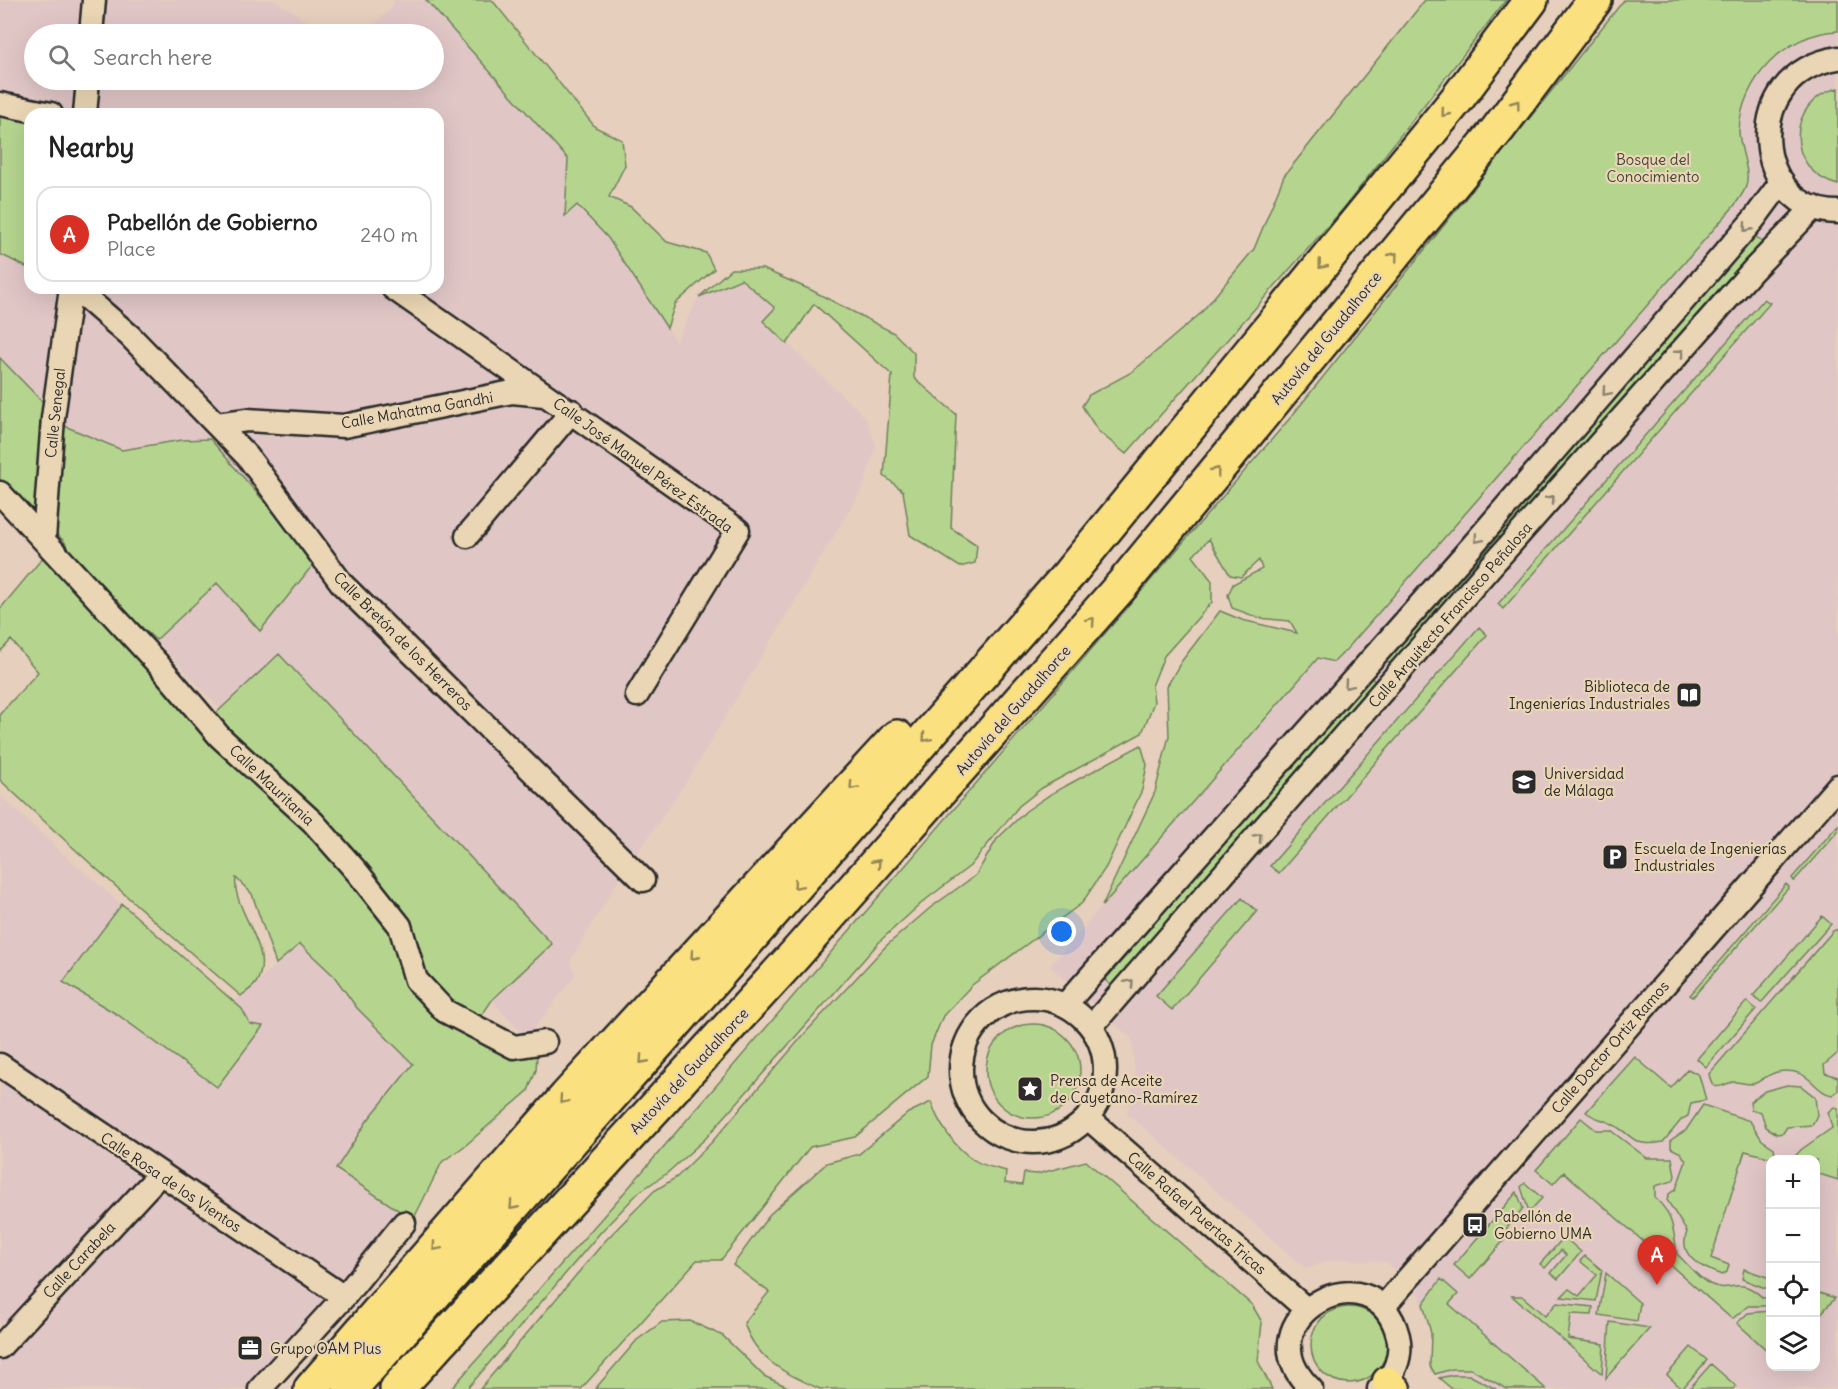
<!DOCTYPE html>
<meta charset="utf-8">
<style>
:root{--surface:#fff;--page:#f2f2f2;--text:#222;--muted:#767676;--line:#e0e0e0;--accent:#d93025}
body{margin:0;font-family:Delius,sans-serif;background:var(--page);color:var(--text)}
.controls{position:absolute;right:18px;bottom:18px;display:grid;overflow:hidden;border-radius:12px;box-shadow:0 6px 24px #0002}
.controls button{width:54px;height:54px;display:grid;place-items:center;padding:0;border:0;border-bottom:2px solid var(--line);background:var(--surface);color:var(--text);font:30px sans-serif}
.you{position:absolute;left:1062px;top:932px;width:21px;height:21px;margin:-15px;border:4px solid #fff;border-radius:50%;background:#1a73e8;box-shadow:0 0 0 9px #1a73e833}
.badge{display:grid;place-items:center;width:39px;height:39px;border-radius:50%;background:var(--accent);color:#fff;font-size:20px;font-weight:700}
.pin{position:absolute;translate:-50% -50px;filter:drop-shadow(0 2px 3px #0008)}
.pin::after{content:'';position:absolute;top:32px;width:21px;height:18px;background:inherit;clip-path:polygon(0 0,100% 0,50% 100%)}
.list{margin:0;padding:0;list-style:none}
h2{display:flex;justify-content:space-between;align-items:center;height:78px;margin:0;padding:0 24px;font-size:26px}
h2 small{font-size:20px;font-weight:400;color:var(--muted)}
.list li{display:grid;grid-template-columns:39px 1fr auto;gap:18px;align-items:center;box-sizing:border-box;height:96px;margin:0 12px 12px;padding:0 12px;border:2px solid var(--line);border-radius:18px}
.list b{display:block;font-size:22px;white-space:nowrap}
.list p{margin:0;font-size:20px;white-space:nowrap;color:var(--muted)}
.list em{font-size:20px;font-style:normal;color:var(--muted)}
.icon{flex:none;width:33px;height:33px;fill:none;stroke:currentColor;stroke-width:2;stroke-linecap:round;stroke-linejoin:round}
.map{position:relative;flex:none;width:1838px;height:1389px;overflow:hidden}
.search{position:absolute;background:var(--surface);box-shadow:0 6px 24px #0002;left:24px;top:24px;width:420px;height:66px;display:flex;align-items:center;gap:15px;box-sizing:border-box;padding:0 21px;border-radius:33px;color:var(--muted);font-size:22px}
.panel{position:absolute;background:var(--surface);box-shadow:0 6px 24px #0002;left:24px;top:108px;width:420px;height:186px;border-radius:18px}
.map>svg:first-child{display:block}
</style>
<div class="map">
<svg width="1838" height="1389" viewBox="0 0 1838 1389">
<rect width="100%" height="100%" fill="#e6cfbc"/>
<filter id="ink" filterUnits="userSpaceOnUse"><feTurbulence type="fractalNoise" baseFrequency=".0167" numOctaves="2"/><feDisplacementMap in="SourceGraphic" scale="12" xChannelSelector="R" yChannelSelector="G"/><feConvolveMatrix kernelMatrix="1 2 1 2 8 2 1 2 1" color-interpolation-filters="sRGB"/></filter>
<g filter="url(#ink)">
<path fill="#e1c6c6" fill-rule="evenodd" d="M0 0H275L326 34H34V80H434V34H349L362 27 370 30 392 7 394 0 409 2 426 0 568 159 565 215 577 205 608 238 676 342 699 297 740 279 775 308 763 321 866 418 876 446 863 487 688 779 621 876 593 922 570 962 575 975 527 1038 156 640 217 582 0 358ZM30 114H438V288H30Z
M1838 0V1389H1452L1430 1366 1431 1333 1423 1304 1411 1281 1386 1262 1344 1259 1328 1261 1306 1269 1127 1113 1135 1078 1132 1039 1050 966 1318 658 1272 592 1250 517ZM1770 1160H1816V1366H1770Z
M0 795 59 850 234 1002 300 943 334 976 357 1008 464 1118 413 1220 417 1224 350 1307 278 1389H0Z"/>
<path fill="#b5d58f" stroke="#70805d" stroke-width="1.5" d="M426 0H492L595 127 622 140 625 165 609 197 631 207 667 242 706 253 714 269 675 304 667 328 608 238 577 205 565 216 568 159Z
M1425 0H1506L1343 209 1126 454 1098 431 1082 406 1089 395 1132 372 1200 314 1254 249 1284 176Z
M1624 0H1838V31C1786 33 1741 79 1739 131 1739 148 1751 171 1746 186 1744 193 1738 200 1734 206L1346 650 1334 662 1318 658 1102 906 1155 792 1169 736 1167 686 1181 662 1220 611 1242 620 1297 633 1290 621 1259 618 1232 608 1228 595 1233 584 1262 569 1259 560 1241 577 1230 575 1209 539 1193 556 1212 581V602L1164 656 1152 686 1154 702 1142 733 1042 788 1019 806 970 866 924 901 882 939 705 1139 666 1174 639 1192 600 1233 467 1389H451L630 1186 1291 417Z
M1838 88V185C1785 171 1785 101 1838 88Z
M0 113 30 119V269L0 254Z
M1754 235 1762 242 1393 666 1384 659Z
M731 269H763L811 290 894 333 914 353V378L956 414 951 528 977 545 975 563 960 567 910 535 903 491 884 476 892 375 814 304 787 344 763 321 775 308 741 279 699 297Z
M1764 299 1770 303 1503 609 1498 604Z
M0 358 67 427 122 450 182 440 210 439 316 561 260 631 217 583 156 640 83 574 64 541 0 481Z
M45 555 211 718 279 654 552 944 492 1000 480 1018 513 1053 537 1055 536 1070 528 1091 466 1145 442 1162 413 1220 336 1169 367 1121 413 1064 357 1008 334 976 300 944 276 964 252 894 236 878C231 911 277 949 256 983 253 988 245 992 241 996 159 926 79 854 0 780V714L38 672 11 640 0 652V609Z
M1479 627 1487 635 1279 873 1270 866Z
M1369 676 1377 683 1112 987 1105 980Z
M1141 745 1147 765 1142 790 1106 867 1082 903 972 985 943 1016 931 1045 928 1076 855 1137 810 1147 721 1260H697L581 1389H480L605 1241 654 1191 677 1177 712 1142 806 1032 886 946 930 908 976 875 997 839 1026 811 1051 794Z
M1838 825V831L1794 881 1792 878Z
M1786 884 1789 887 1693 997 1690 995Z
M1242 898 1257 911 1172 1010 1156 996Z
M122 904 242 1009 250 1024 263 1026 217 1087 118 1015 63 982Z
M1822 916 1831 924 1761 1003 1753 996Z
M1838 929V1053L1824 1065 1825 1073 1838 1077V1091L1832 1095C1813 1092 1811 1066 1777 1072 1769 1074 1763 1079 1756 1083 1749 1086 1740 1081 1733 1082 1720 1085 1713 1094 1709 1074L1833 931Z
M1747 1001 1756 1009 1706 1067 1697 1059Z
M986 1071a47 47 0 1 1 94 0a47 47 0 1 1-94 0Z
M1635 1057 1671 1088 1688 1069 1699 1075 1706 1100 1691 1103 1688 1116 1682 1119 1663 1142C1632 1148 1635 1136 1612 1124 1603 1119 1595 1119 1586 1112Z
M1787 1085 1801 1086 1815 1097 1817 1115 1812 1125 1787 1127 1783 1133 1777 1134 1766 1127 1761 1112 1751 1110 1750 1102 1765 1091Z
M931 1102C938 1123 955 1148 974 1160 983 1166 996 1168 1006 1171L1005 1183 1022 1185 1024 1173 1037 1174 1086 1161 1252 1305 1262 1322 1258 1361 1272 1389H820C786 1374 756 1360 744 1323L769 1292 733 1265 770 1214 827 1163 859 1154 908 1113Z
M1703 1105 1750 1121 1762 1140 1774 1148 1776 1159 1745 1151 1711 1258 1729 1265 1727 1272 1722 1275C1702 1268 1677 1256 1687 1232L1667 1200 1669 1194 1676 1189 1686 1161 1681 1153 1671 1148V1140L1686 1130Z
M1834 1107 1838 1108V1180L1816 1173V1160L1792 1159 1802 1149 1832 1128 1828 1112Z
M1581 1118 1596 1130H1610L1647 1158H1672L1675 1176 1673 1181 1655 1186V1198C1673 1213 1674 1232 1677 1254 1687 1263 1699 1280 1712 1285 1732 1294 1738 1274 1763 1298H1770V1306H1748L1732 1319 1564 1172 1553 1184 1536 1170Z
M1525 1183 1542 1198 1529 1212 1521 1187Z
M1517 1192 1523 1208 1503 1233 1507 1237 1470 1279 1454 1265Z
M1564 1237 1581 1252 1558 1279 1551 1273 1566 1255 1561 1250 1545 1268 1540 1264Z
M1585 1256 1602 1270 1596 1301 1561 1297 1569 1289 1579 1296 1597 1275 1580 1261Z
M1744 1269 1770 1278V1290L1742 1279Z
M1606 1273 1640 1303 1637 1321 1599 1315Z
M1441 1279 1458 1294 1449 1304 1546 1389H1507L1471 1369H1452L1435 1374 1430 1366 1431 1333 1423 1304Z
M1816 1292 1835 1298 1816 1319Z
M1512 1296H1522L1545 1316 1557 1303 1593 1307 1592 1315 1571 1314 1568 1339 1604 1344 1602 1374Z
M1311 1345a38 38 0 1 1 76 0a38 38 0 1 1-76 0Z
M1770 1311V1353L1737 1323 1748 1313Z
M690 1321 723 1336 764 1376 792 1389H595L637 1340 662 1322Z
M1610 1322 1650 1328 1606 1378Z
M1691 1347 1707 1360 1682 1389 1667 1375Z
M1711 1364 1736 1386 1733 1389H1689Z
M1453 1375H1469L1496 1389H1452L1439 1378Z"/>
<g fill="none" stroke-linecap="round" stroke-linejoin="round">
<g stroke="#2b2b2b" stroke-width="27">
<path id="minor" d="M91 34 94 0
M1838 58C1737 74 1753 212 1838 212
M0 104 51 114
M85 114 88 80
M75 288 130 336 248 457 343 585 643 880
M393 288 738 530 637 695
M216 424 247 420 344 426 512 392 544 395
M0 493 158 664 220 737 313 822 358 873 400 926 416 980 445 1011 514 1047 545 1042
M467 536 572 411
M44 539 53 418 71 288
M961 1070a72 72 0 1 1 144 0a72 72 0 1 1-144 0Z
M1065 1005 1472 546 1754 219 1782 181
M1091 1027 1491 566 1753 270 1814 207
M0 1065 344 1297
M1088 1118 1306 1309
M1383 1307 1838 786
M0 1347 159 1175
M260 1389 344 1297 404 1223
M1311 1389C1238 1319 1375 1244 1398 1336 1403 1356 1394 1376 1379 1389"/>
</g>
<g stroke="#2b2b2b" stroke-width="33">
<path id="major" d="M1387 1381 1396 1389"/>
</g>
<g stroke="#2b2b2b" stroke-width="38">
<path id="highway" d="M311 1389 566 1097 897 737
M350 1389 659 1042 1069 574 1457 99 1531 0
M397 1389 794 956 1122 585 1498 129 1595 0"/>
</g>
<use href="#minor" stroke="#ead6b4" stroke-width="22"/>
<use href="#major" stroke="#fbe080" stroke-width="28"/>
<use href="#highway" stroke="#fbe080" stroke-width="33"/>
</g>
<defs><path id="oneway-chevron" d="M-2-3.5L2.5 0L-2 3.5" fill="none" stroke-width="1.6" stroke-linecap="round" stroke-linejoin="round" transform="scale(1.5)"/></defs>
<g stroke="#938656">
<use href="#oneway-chevron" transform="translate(1516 104) rotate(-53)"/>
<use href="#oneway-chevron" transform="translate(1445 113) rotate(129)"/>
<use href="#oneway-chevron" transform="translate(1394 256) rotate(-51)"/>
<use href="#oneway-chevron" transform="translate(1322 265) rotate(129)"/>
<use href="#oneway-chevron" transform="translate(1216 471) rotate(-51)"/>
<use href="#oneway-chevron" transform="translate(1091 621) rotate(-49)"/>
<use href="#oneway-chevron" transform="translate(926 738) rotate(131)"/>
<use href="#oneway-chevron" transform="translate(853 786) rotate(133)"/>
<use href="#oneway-chevron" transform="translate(877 863) rotate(-48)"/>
<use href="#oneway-chevron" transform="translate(797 885) rotate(131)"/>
<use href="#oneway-chevron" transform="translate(694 956) rotate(132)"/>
<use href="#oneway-chevron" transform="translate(643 1060) rotate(132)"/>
<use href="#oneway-chevron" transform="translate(563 1100) rotate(131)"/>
<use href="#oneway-chevron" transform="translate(513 1206) rotate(132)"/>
<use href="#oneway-chevron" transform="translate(436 1247) rotate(131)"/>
</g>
<g stroke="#8a8070">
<use href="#oneway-chevron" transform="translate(1747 228) rotate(131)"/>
<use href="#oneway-chevron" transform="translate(1680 353) rotate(-48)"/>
<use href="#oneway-chevron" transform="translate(1606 392) rotate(131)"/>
<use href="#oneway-chevron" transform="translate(1551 499) rotate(-48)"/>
<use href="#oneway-chevron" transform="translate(1478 539) rotate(131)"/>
<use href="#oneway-chevron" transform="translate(1348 685) rotate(131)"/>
<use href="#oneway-chevron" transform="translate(1258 837) rotate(-49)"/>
<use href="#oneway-chevron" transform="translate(1130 983) rotate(-49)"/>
</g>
</g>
<defs>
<g id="library-square" transform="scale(1.35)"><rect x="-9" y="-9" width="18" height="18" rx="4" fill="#2b2b2b" stroke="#ead6b4"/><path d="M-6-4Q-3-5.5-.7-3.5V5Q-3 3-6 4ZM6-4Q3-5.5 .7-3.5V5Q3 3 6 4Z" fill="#fff"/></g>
<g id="university-square" transform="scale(1.35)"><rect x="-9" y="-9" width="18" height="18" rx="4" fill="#2b2b2b" stroke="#ead6b4"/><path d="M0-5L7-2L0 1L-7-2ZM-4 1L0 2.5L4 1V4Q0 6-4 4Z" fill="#fff"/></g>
<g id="parking-square" transform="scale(1.35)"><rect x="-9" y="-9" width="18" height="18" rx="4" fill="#2b2b2b" stroke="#ead6b4"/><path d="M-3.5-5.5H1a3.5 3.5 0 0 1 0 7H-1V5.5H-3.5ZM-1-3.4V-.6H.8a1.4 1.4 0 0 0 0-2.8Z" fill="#fff"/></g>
<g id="sight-square" transform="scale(1.35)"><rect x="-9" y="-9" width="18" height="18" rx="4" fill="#2b2b2b" stroke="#ead6b4"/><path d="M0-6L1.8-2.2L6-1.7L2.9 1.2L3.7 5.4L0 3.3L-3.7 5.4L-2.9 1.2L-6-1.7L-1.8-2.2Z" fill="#fff"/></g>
<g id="bus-square" transform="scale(1.35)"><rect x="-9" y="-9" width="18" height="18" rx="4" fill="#2b2b2b" stroke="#ead6b4"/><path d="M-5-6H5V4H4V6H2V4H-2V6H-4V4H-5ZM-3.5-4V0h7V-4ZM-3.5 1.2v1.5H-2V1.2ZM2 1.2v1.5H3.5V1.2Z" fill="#fff"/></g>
<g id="office-square" transform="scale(1.35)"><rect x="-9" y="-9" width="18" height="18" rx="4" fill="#2b2b2b" stroke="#ead6b4"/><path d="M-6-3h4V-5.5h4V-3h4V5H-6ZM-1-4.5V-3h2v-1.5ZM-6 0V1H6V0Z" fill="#fff"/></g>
</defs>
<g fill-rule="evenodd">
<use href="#library-square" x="1689" y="695"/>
<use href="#university-square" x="1524" y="782"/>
<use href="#parking-square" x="1615" y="857"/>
<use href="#sight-square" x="1030" y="1089"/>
<use href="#bus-square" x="1475" y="1225"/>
<use href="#office-square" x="250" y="1348"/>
</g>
<g text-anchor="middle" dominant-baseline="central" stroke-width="4.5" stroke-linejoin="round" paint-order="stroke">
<g font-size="15" fill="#40443a" stroke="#ead6b4">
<text x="1653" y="159">Bosque del<tspan x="1653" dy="17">Conocimiento</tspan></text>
</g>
<g font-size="15" fill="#2b2b2b" stroke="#ead6b4">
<text transform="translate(1326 338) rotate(-51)">Autovía del Guadalhorce</text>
<text transform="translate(417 410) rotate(-10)">Calle Mahatma Gandhi</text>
<text transform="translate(55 413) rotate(-84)">Calle Senegal</text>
<text transform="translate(643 465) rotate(36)">Calle José Manuel Pérez Estrada</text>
<text transform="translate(1450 615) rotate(-49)">Calle Arquitecto Francisco Peñalosa</text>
<text transform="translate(403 641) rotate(45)">Calle Bretón de los Herreros</text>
<text transform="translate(1013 710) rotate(-49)">Autovía del Guadalhorce</text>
<text transform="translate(272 785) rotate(43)">Calle Mauritania</text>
<text transform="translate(1610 1047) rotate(-49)">Calle Doctor Ortiz Ramos</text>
<text transform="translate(689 1071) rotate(-47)">Autovía del Guadalhorce</text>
<text transform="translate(171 1182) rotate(34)">Calle Rosa de los Vientos</text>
<text transform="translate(1197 1213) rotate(41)">Calle Rafael Puertas Tricas</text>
<text transform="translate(79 1260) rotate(-47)">Calle Carabela</text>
</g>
<g font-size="15" fill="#2b2b2b" stroke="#ead6b4" text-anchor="start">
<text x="1670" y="686" text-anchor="end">Biblioteca de<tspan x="1670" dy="17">Ingenierías Industriales</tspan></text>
<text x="1544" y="773">Universidad<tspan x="1544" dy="17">de Málaga</tspan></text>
<text x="1634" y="848">Escuela de Ingenierías<tspan x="1634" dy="17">Industriales</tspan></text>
<text x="1050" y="1080">Prensa de Aceite<tspan x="1050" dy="17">de Cayetano-Ramírez</tspan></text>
<text x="1494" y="1216">Pabellón de<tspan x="1494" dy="17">Gobierno UMA</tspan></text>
<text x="270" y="1348">Grupo OAM Plus</text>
</g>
</g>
</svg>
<div class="controls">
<button>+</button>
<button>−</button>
<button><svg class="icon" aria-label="locate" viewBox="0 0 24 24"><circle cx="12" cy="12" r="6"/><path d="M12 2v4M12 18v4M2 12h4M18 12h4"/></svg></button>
<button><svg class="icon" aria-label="layers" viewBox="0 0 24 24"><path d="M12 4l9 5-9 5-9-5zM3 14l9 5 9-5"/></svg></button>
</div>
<div class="you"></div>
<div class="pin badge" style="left:1657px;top:1285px">A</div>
<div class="search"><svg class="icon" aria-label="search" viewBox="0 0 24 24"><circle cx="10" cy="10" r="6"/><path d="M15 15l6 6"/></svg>Search here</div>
<section class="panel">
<h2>Nearby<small></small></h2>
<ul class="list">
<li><span class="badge">A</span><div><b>Pabellón de Gobierno</b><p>Place</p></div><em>240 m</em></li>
</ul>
</section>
</div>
